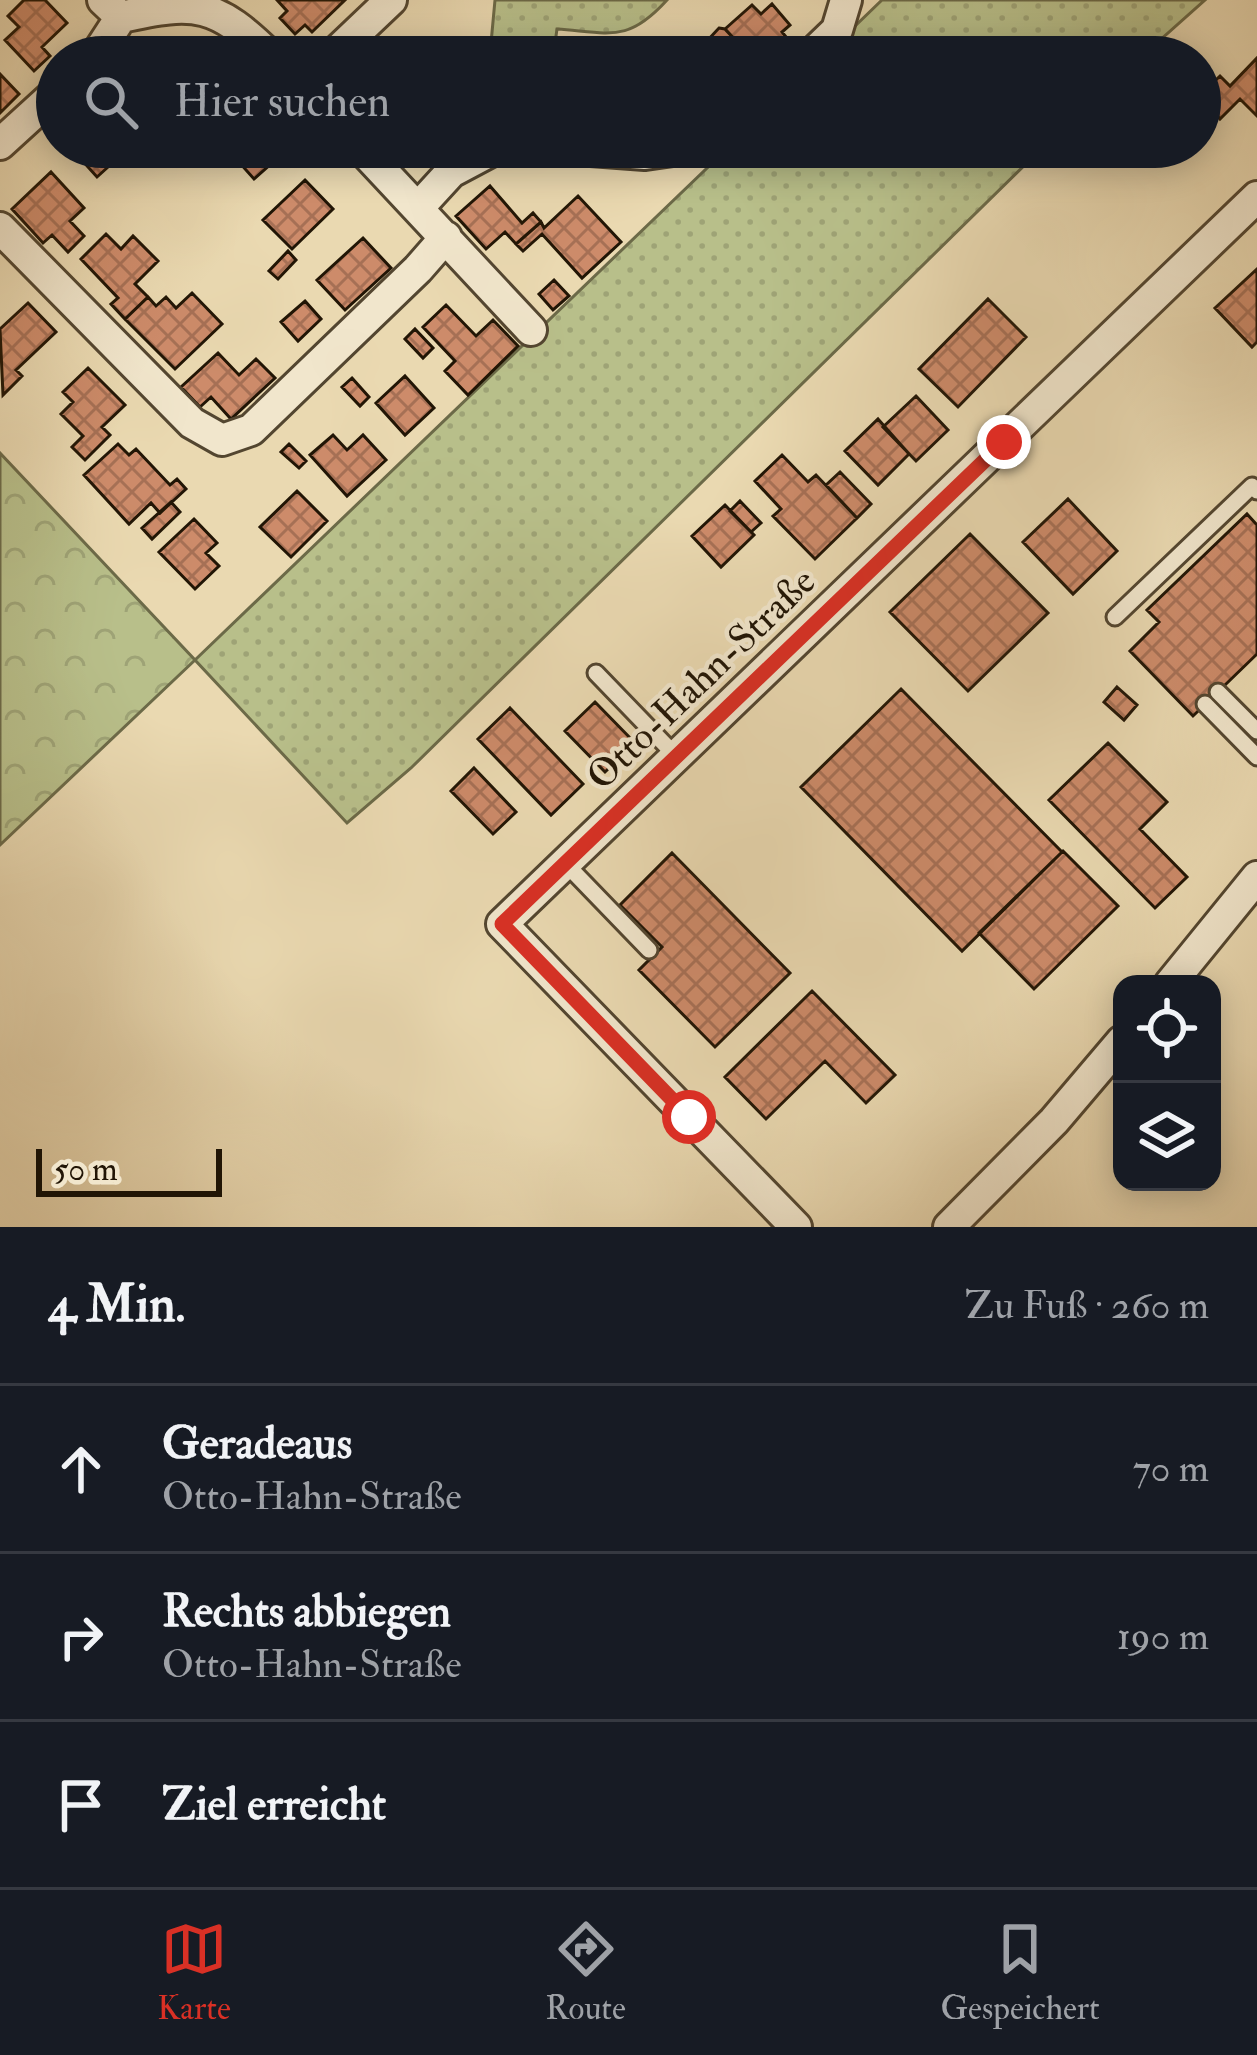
<!DOCTYPE html>
<html lang="de">
<meta charset="utf-8">
<style>
:root{--surface:#171b24;--page:#242831;--text:#f1f3f6;--muted:#9ea1a6;--line:#363941;--accent:#d93025}
body{margin:0;font-family:"IM FELL Double Pica",serif;background:var(--page);color:var(--text)}
.controls{position:absolute;right:36px;bottom:36px;display:grid;overflow:hidden;border-radius:24px;box-shadow:0 6px 30px #0003}
.controls button{width:108px;height:108px;display:grid;place-items:center;padding:0;border:0;border-bottom:3px solid var(--line);background:var(--surface);color:var(--text);font:60px sans-serif}
.scale{position:absolute;left:36px;bottom:30px;width:186px;box-sizing:border-box;padding-left:12px;border:6px solid #211505;border-top:0;font-size:33px;line-height:42px;white-space:nowrap;color:#211505;-webkit-text-stroke:9px #f1e6cc;paint-order:stroke}
.stop{position:absolute;width:36px;height:36px;margin:-27px;border:9px solid #d93025;border-radius:50%;background:#fff}
.stop.end{background:#d93025;border-color:#fff;box-shadow:0 3px 12px #0008}
.list{margin:0;padding:0;list-style:none}
h2{display:flex;justify-content:space-between;align-items:center;height:156px;margin:0;padding:0 48px;font-size:51px}
h2 small{font-size:39px;font-weight:400;color:var(--muted)}
.list li{display:grid;grid-template-columns:78px 1fr auto;gap:36px;align-items:center;box-sizing:border-box;height:168px;padding:0 48px;border-top:3px solid var(--line)}
.list b{display:block;font-size:45px;white-space:nowrap}
.list p{margin:0;font-size:39px;white-space:nowrap;color:var(--muted)}
.list em{font-size:39px;font-style:normal;color:var(--muted)}
.icon{flex:none;width:66px;height:66px;fill:none;stroke:currentColor;stroke-width:2;stroke-linecap:round;stroke-linejoin:round}
.map{position:relative;flex:none;width:1257px;height:1227px;overflow:hidden}
.search{position:absolute;background:var(--surface);box-shadow:0 6px 30px #0003;left:36px;right:36px;top:36px;height:132px;display:flex;align-items:center;gap:30px;box-sizing:border-box;padding:0 42px;border-radius:66px;color:var(--muted);font-size:45px}
.sheet{height:660px;background:var(--surface)}
nav{display:flex;justify-content:space-around;align-items:center;box-sizing:border-box;height:168px;border-top:3px solid var(--line);background:var(--surface);font-size:33px;color:var(--muted)}
nav a{display:grid;justify-items:center;gap:6px}
nav .on{color:var(--accent)}
.map>svg:first-child{display:block}
</style>
<div class="map">
<svg width="1257" height="1227" viewBox="0 0 1257 1227">
<defs>
<pattern id="forest-crowns" width="20" height="18" patternUnits="userSpaceOnUse" patternTransform="scale(3)"><rect width="20" height="18" fill="#b8bf8a"/><path d="M2 6a3 3 0 1 1 6 0M12 15a3 3 0 1 1 6 0" fill="none" stroke="#9ea376"/></pattern>
<pattern id="park-dots" width="8" height="8" patternUnits="userSpaceOnUse" patternTransform="scale(3)"><rect width="8" height="8" fill="#b8bf8a"/><path d="M2 2h.1M6 6h.1" fill="none" stroke="#9ea376" stroke-width="1.8" stroke-linecap="round"/></pattern>
<pattern id="building-cross-hatch" width="8" height="8" patternUnits="userSpaceOnUse" patternTransform="scale(3)"><rect width="8" height="8" fill="#cd8b6a"/><path d="M0 0l8 8M0 8l8-8" fill="none" stroke="#a67055"/></pattern>
</defs>
<rect width="100%" height="100%" fill="#ead9b1"/>
<filter id="stains"><feTurbulence type="fractalNoise" baseFrequency=".00167" numOctaves="4"/><feColorMatrix values="0 0 0 0 .2 0 0 0 0 .09 0 0 0 0 .02 0 0 0 .5 -.17"/></filter>
<radialGradient id="worn" r=".72"><stop offset=".6" stop-color="#630" stop-opacity="0"/><stop offset="1" stop-color="#630" stop-opacity=".3"/></radialGradient>
<path fill="url(#forest-crowns)" stroke="#6c6a48" stroke-width="3" d="M0 453 195 660 0 845Z"/>
<path fill="url(#park-dots)" stroke="#6c6a48" stroke-width="3" d="M495 0H667C628 43 611 33 557 29L553 57 490 54Z
M882 0H1205L1141 57H823Z
M729 147H1043L411 768 347 823 195 660Z"/>
<path fill="url(#building-cross-hatch)" stroke="#211505" stroke-width="3" d="M24 0H45L67 23 42 47 50 56 34 71 5 40 19 27 8 16Z
M277 0H345L312 32 305 25 295 34 280 18 287 11Z
M772 4 790 25 782 32 791 43 775 57H751L725 29 752 5 761 14Z
M719 28 725 29 751 57H692Z
M483 38 482 57H430L441 45 458 47 457 40Z
M1257 58V116L1240 99 1220 119 1200 95 1220 76 1230 86Z
M0 74 19 94 0 113Z
M70 147H130L97 177Z
M236 147H290L254 179 230 152Z
M51 172 84 208 70 221 84 236 68 252 52 235 43 243 12 209Z
M305 180 333 209 292 249 263 220Z
M490 186 522 223 533 213 541 222 516 244 505 232 486 249 456 216Z
M578 196 621 242 582 278 542 234 523 251 516 244 541 222 544 228Z
M106 234 121 249 133 236 158 261 135 284 148 297 125 319 111 304 118 298 81 259Z
M363 238 391 268 345 310 317 280Z
M288 251 296 260 278 279 269 271Z
M1257 269V342L1252 347 1215 308Z
M554 280 569 296 553 310 539 294Z
M192 293 222 324 175 369 125 319 148 297 156 306 166 297 176 308Z
M988 299 1026 337 958 407 919 369Z
M305 301 321 319 298 341 281 322Z
M28 303 56 332 16 370 22 376 3 395 0 329Z
M446 305 476 336 493 320 518 346 468 395 445 371 455 361 423 327Z
M415 329 433 348 423 358 405 339Z
M218 353 239 375 256 359 275 378 231 419 211 397 200 407 181 387Z
M88 368 125 405 102 427 110 435 85 460 72 447 83 436 61 414 73 402 63 392Z
M405 376 434 408 405 435 376 403Z
M352 378 369 397 360 406 342 387Z
M916 396 948 430 916 461 883 427Z
M878 419 909 454 878 485 845 451Z
M333 435 347 450 363 435 386 460 347 496 310 455Z
M118 444 129 455 136 449 170 485 177 479 186 489 160 513 151 503 129 524 84 475Z
M289 444 306 461 299 468 281 452Z
M782 455 808 482 816 475 857 518 815 559 773 516 781 509 755 481Z
M840 472 871 504 857 518 826 485Z
M297 491 327 521 291 557 260 527Z
M1068 499 1117 551 1073 594 1023 542Z
M740 501 761 523 751 532 730 511Z
M171 502 180 512 152 539 142 528Z
M725 505 754 535 721 567 692 536Z
M1247 514 1257 525V654L1193 716 1130 651 1159 622 1147 610Z
M194 519 217 543 206 553 219 566 195 589 159 552Z
M970 534 1048 613 968 691 890 612Z
M1117 687 1137 705 1124 720 1104 702Z
M901 689 1062 852 962 951 801 787Z
M595 702 635 743 605 772 565 731Z
M510 708 583 784 551 815 478 739Z
M1108 743 1167 802 1140 829 1187 877 1155 908 1049 800Z
M474 768 516 812 493 834 451 791Z
M1063 851 1118 906 1034 989 979 933Z
M672 853 790 973 715 1047 639 970 662 947 620 905Z
M812 991 895 1075 866 1103 825 1061 766 1119 725 1077Z"/>
<g fill="none" stroke-linecap="round" stroke-linejoin="round">
<g stroke="#534630" stroke-width="21">
<path id="service" d="M1115 617 1252 486 1257 491
M596 673 676 756
M1218 692 1257 731
M1205 704 1257 757
M565 863 649 950"/>
</g>
<g stroke="#534630" stroke-width="36">
<path id="minor" d="M103 0 121 17C197 0 216 3 271 57
M95 57 121 17
M331 57 391 0
M809 57 837 30 846 0
M0 144 57 92
M360 147 531 330
M550 147 645 154 694 147
M418 208 451 172 498 147
M0 228 192 423 222 440 251 430 418 269 446 237
M1170 984 1257 877
M796 1227 502 924 1257 197
M949 1227 1054 1121 1122 1041"/>
</g>
<use href="#service" stroke="#f1e6cc" stroke-width="15"/>
<use href="#minor" stroke="#f1e6cc" stroke-width="30"/>
</g>
<g fill="none" stroke-linecap="round" stroke-linejoin="round">
<path stroke="#d93025" stroke-width="15" d="M689 1117 502 924 1004 442"/>
</g>
<g text-anchor="middle" dominant-baseline="central" stroke-width="9" stroke-linejoin="round" paint-order="stroke">
<g font-size="39" fill="#211505" stroke="#f1e6cc">
<text transform="translate(701 679) rotate(-44)">Otto-Hahn-Straße</text>
</g>
</g>
<rect width="100%" height="100%" filter="url(#stains)"/>
<rect width="100%" height="100%" fill="url(#worn)"/>
</svg>
<div class="controls">
<button><svg class="icon" aria-label="locate" viewBox="0 0 24 24"><circle cx="12" cy="12" r="6"/><path d="M12 2v4M12 18v4M2 12h4M18 12h4"/></svg></button>
<button><svg class="icon" aria-label="layers" viewBox="0 0 24 24"><path d="M12 4l9 5-9 5-9-5zM3 14l9 5 9-5"/></svg></button>
</div>
<div class="scale">50 m</div>
<div class="stop" style="left:689px;top:1117px"></div>
<div class="stop end" style="left:1004px;top:442px"></div>
<div class="search"><svg class="icon" aria-label="search" viewBox="0 0 24 24"><circle cx="10" cy="10" r="6"/><path d="M15 15l6 6"/></svg>Hier suchen</div>
</div>
<section class="sheet">
<h2>4 Min.<small>Zu Fuß · 260 m</small></h2>
<ul class="list">
<li><svg class="icon" aria-label="ahead" viewBox="0 0 24 24"><path d="M12 20V5M6 11l6-6 6 6"/></svg><div><b>Geradeaus</b><p>Otto-Hahn-Straße</p></div><em>70 m</em></li>
<li><svg class="icon" aria-label="right" viewBox="0 0 24 24"><path d="M7 20v-9h11M14 6l5 5-5 5"/></svg><div><b>Rechts abbiegen</b><p>Otto-Hahn-Straße</p></div><em>190 m</em></li>
<li><svg class="icon" aria-label="arrive" viewBox="0 0 24 24"><path d="M6 21V4h12l-3 4 3 4H6"/></svg><div><b>Ziel erreicht</b></div></li>
</ul>
</section>
<nav>
<a class="on"><svg class="icon" aria-label="map" viewBox="0 0 24 24"><path d="M3 6l6-2 6 2 6-2v14l-6 2-6-2-6 2zM9 4v14M15 6v14"/></svg>Karte</a>
<a><svg class="icon" aria-label="directions" viewBox="0 0 24 24"><path d="M12 3l9 9-9 9-9-9zM9 14v-3h6M13 9l2 2-2 2"/></svg>Route</a>
<a><svg class="icon" aria-label="saved" viewBox="0 0 24 24"><path d="M7 4h10v16l-5-4-5 4z"/></svg>Gespeichert</a>
</nav>
